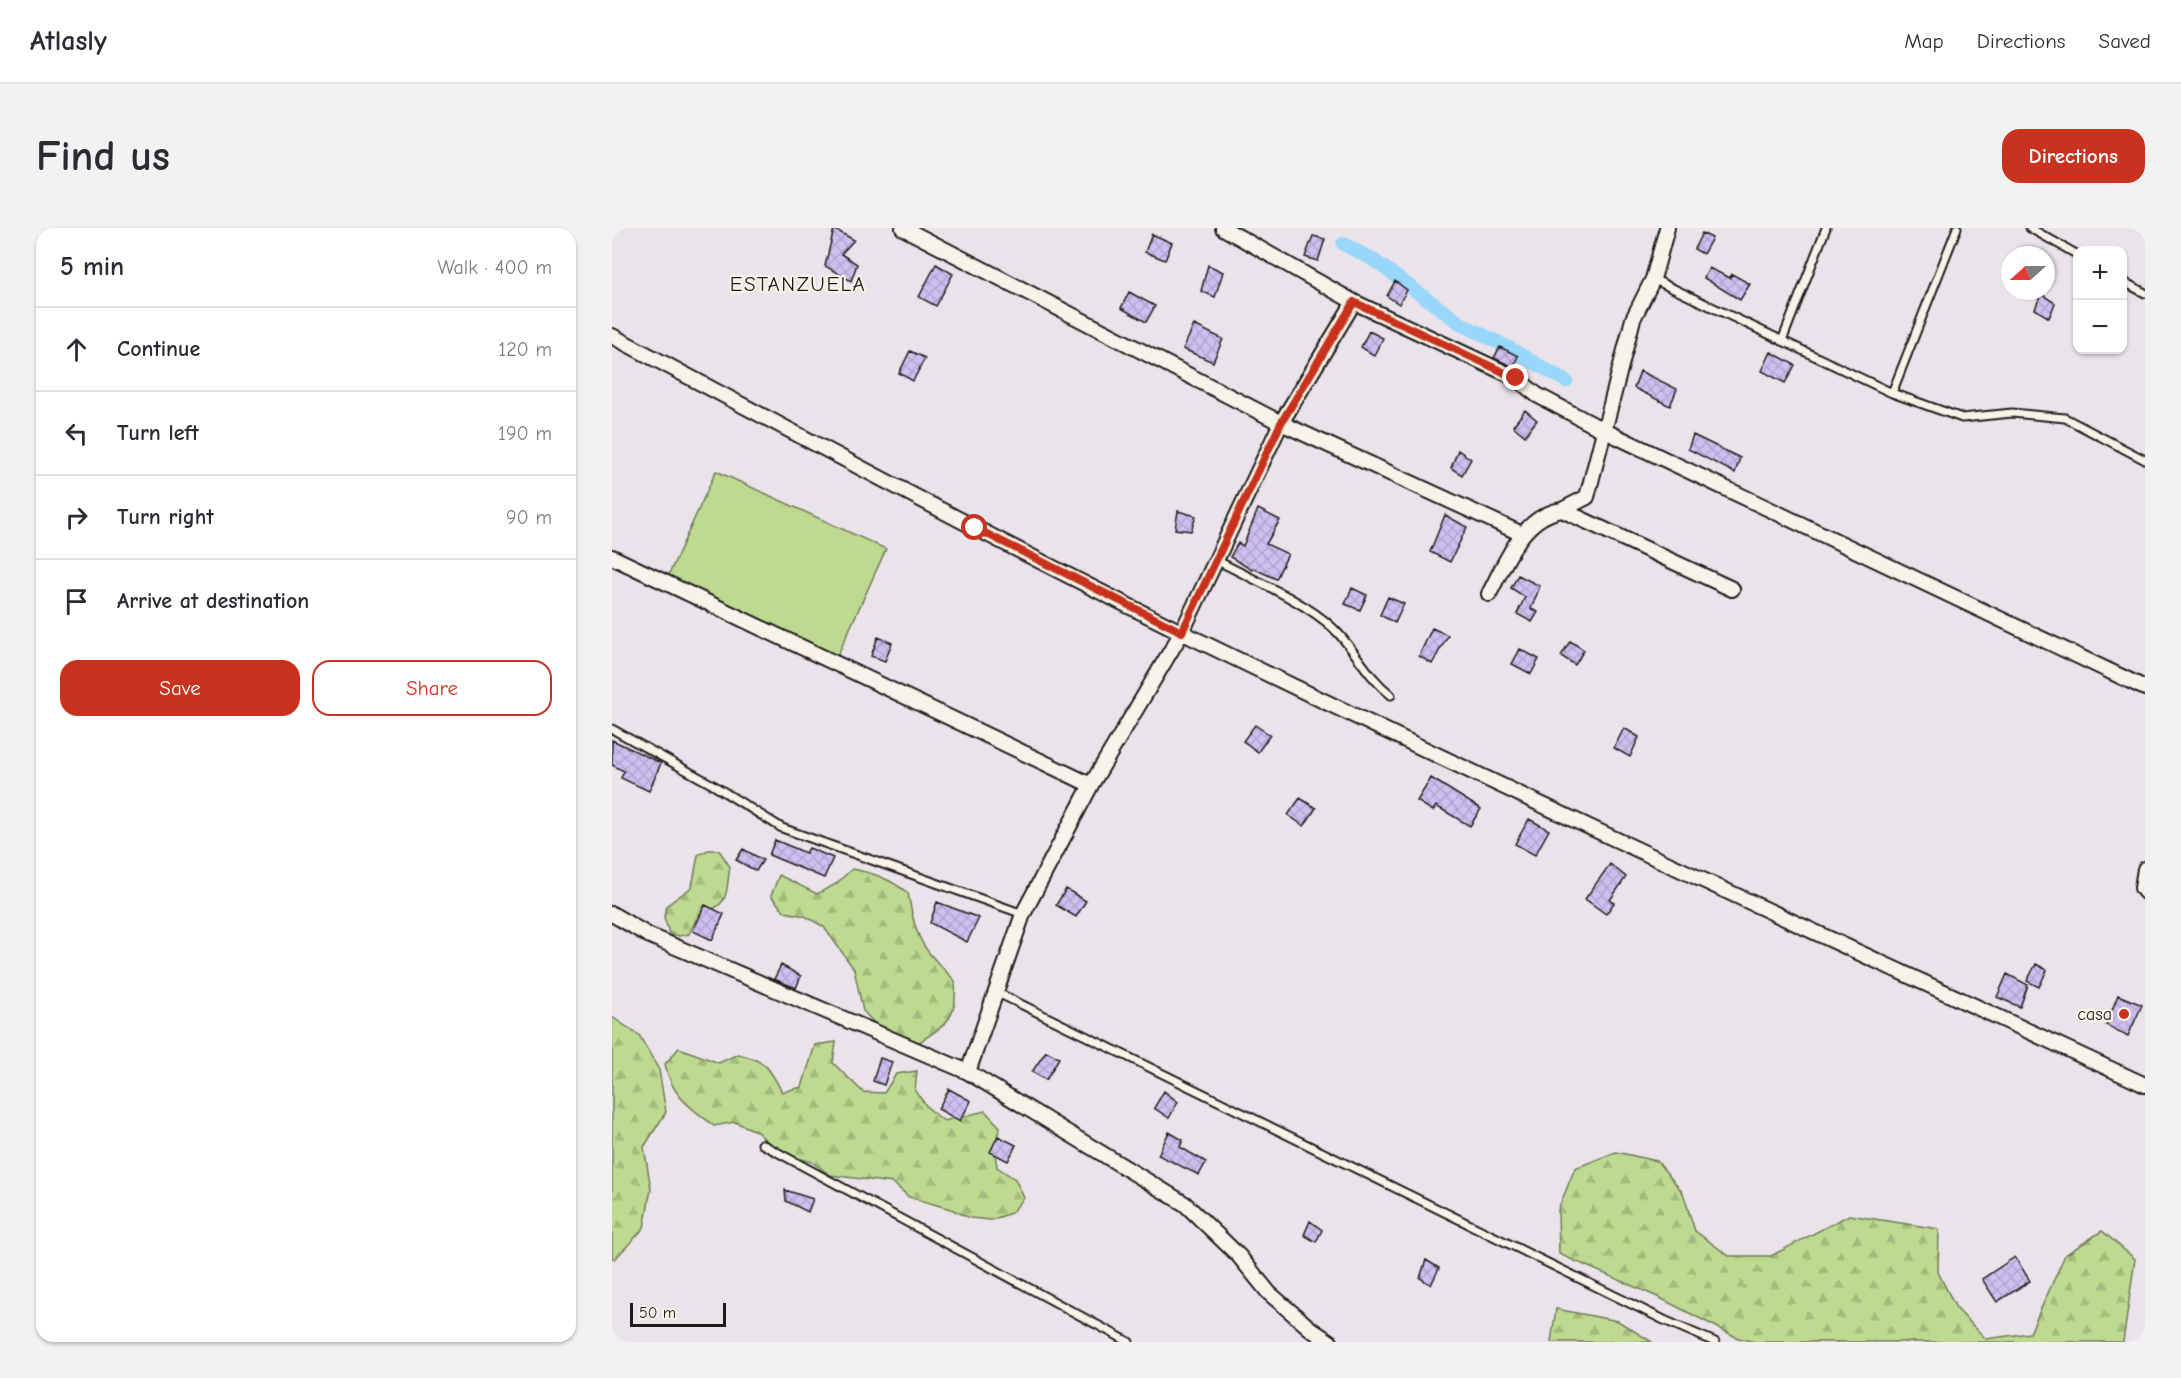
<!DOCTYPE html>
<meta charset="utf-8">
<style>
:root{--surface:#fff;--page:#f2f2f3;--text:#2b2b33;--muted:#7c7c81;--line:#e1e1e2;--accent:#c8321e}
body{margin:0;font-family:"Comic Neue",sans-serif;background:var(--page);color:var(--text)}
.controls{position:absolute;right:18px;top:18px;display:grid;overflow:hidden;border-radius:12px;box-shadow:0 2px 4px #0004}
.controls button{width:54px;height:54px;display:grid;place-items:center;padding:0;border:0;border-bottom:2px solid var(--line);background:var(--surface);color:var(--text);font:30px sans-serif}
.compass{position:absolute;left:1389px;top:18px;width:54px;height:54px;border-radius:50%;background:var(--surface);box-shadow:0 2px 4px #0004;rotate:249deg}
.scale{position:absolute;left:18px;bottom:15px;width:96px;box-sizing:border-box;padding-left:6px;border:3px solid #1c1c1c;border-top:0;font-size:16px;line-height:21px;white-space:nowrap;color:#1c1c1c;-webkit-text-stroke:4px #f7f3e8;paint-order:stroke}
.stop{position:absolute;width:18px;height:18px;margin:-14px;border:4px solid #c8321e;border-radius:50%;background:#fff}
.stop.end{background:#c8321e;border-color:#fff;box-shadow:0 2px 6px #0008}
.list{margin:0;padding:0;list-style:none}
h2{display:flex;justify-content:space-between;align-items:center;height:78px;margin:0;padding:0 24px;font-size:26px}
h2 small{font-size:20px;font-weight:400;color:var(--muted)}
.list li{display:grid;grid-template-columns:39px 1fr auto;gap:18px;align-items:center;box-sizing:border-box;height:84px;padding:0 24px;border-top:2px solid var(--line)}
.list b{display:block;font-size:22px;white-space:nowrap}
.list em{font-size:20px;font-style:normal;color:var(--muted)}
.actions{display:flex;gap:12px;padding:18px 24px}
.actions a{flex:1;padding:14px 0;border:2px solid var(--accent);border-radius:18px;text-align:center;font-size:21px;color:var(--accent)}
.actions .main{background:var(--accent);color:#fff}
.icon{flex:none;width:33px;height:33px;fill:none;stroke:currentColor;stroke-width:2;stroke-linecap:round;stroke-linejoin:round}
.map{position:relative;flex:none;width:1533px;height:1114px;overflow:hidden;border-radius:18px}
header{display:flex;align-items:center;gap:36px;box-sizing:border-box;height:84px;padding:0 30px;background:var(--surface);border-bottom:2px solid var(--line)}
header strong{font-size:28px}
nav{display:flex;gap:33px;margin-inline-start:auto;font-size:21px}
.intro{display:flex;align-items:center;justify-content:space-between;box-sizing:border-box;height:144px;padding:0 36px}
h1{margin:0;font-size:42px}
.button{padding:15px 27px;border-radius:18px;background:var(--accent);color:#fff;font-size:21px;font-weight:700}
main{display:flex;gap:36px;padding:0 36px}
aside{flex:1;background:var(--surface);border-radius:18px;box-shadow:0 2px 4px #0004}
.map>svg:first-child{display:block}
</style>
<header>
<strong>Atlasly</strong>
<nav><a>Map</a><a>Directions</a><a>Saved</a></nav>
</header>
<div class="intro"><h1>Find us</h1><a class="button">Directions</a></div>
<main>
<aside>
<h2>5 min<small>Walk · 400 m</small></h2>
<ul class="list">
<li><svg class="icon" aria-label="ahead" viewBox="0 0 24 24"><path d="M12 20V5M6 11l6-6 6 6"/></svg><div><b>Continue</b></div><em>120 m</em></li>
<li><svg class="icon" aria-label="left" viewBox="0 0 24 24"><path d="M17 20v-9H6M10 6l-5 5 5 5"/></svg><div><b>Turn left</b></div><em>190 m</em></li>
<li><svg class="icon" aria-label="right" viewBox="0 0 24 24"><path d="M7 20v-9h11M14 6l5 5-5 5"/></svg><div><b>Turn right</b></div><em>90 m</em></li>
<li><svg class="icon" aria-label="arrive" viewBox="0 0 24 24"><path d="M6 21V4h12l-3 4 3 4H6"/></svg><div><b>Arrive at destination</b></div></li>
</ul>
<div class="actions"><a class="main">Save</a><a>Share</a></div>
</aside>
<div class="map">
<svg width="1533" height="1114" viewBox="0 0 1533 1114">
<defs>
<pattern id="forest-firs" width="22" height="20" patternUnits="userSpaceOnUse" patternTransform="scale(1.5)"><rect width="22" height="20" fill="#beda91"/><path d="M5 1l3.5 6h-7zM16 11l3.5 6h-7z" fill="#a3ba7c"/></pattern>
<pattern id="building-cross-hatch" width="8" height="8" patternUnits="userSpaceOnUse" patternTransform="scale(1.5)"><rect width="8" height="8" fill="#cfbff0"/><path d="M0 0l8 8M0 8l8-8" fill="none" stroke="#b1a4cd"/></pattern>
</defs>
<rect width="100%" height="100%" fill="#ebe3ea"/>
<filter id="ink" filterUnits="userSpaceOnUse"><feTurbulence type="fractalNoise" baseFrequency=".0167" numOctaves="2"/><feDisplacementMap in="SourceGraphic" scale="12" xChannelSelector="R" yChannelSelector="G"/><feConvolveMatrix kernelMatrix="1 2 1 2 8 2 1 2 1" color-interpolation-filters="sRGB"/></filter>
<g filter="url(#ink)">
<path fill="url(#forest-firs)" stroke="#6d7b56" stroke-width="1.5" d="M96 622H107L118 639C113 669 118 677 86 687L77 706 67 708 57 705 52 689 54 678 80 659 86 627Z
M240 641C262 645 278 651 296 665 305 714 308 717 343 753 346 793 334 796 303 817L266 799 251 783 242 741 212 699 193 688 173 684 159 668 167 647 205 666 224 656Z
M0 789 27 807 47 842 54 884 32 919 39 961 32 1000 3 1031 0 1030Z
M224 814 221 835 251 864 272 865 284 846 305 843 303 863 316 880 332 893 373 883 388 899 382 919 385 939 403 951 412 970 399 985 379 992 358 990 339 981 297 969 281 955 218 947 200 934 179 928 159 917 144 903 123 894 102 898C76 877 61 870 53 836L67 820 107 835 126 826C154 833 157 839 170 864L190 859 203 817Z
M1004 924 1045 933 1071 965 1083 1003 1117 1028H1159L1237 987 1327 1001 1326 1044 1344 1080 1374 1111 1418 1105 1453 1027 1490 1003 1523 1031 1511 1114H1143L1126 1110 1046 1069 947 1026 946 982 963 940Z
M944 1081 1006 1093 1040 1114H939Z"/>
<path fill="#beda91" stroke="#6d7b56" stroke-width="1.5" d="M104 243 274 321 224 431 54 353Z"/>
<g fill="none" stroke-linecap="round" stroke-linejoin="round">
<path stroke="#98d7f9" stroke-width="14" d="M731 16 760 31 848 95 899 121 954 153"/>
</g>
<path fill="url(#building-cross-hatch)" stroke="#1c1c1c" stroke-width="1.5" d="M222 1 242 12 229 26 245 36 239 53 213 38Z
M1090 5 1100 10 1091 26 1082 21Z
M540 6 560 15 553 32 533 24Z
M701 8 713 11 706 33 693 29Z
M324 36 341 46 324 78 307 69Z
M596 37 611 44 603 69 589 63Z
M1097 40 1118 50 1120 46 1138 56 1128 72 1092 50Z
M783 53 795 62 787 76 775 68Z
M517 64 543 78 534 94 509 80Z
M1429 66 1443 75 1437 90 1423 81Z
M582 97 611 111 601 134 571 121Z
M757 103 771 110 763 128 749 119Z
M888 119 906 128 901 139 882 130Z
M298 123 313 130 301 153 287 145Z
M1159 124 1183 137 1173 155 1150 143Z
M1028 143 1065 161 1058 178 1022 160Z
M913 182 925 192 913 208 901 198Z
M1081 207 1128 230 1123 245 1076 221Z
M846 222 859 231 850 247 839 240Z
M646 281 668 292 654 316 676 326 664 351 641 340 640 342 618 329 626 315 631 318Z
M566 283 584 288 579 303 563 301Z
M833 287 855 299 838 334 818 324Z
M906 347 928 358 919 381 926 384 920 394 905 386 913 369 899 360Z
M740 360 755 367 748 382 733 376Z
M776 369 792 376 783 395 768 387Z
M820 400 836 407 820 436 807 428Z
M266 409 280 415 273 433 259 428Z
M958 413 972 422 963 437 949 428Z
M908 421 927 431 919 446 900 436Z
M643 497 658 507 646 524 631 513Z
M1012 500 1027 509 1018 529 1002 520Z
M0 512 49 535 37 563 9 550 12 543 0 537Z
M819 550 869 581 858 598 824 578 821 583 805 573Z
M688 570 704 580 692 598 676 587Z
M917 591 937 602 923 627 903 616Z
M163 612 194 625 197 620 221 630 212 650 157 627Z
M131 621 151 632 144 643 124 632Z
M998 636 1014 649 998 672 1002 675 994 686 973 671Z
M454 661 474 673 464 689 444 677Z
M325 674 367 690 355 714 318 695Z
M93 677 112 686 100 712 81 703Z
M1424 736 1435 742 1427 759 1415 753Z
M169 737 189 748 184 760 162 751Z
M1395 746 1416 757 1408 779 1385 769Z
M1506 767 1530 777 1516 808 1494 797Z
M434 823 447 830 434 852 420 844Z
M268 830 280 834 272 857 261 853Z
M337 861 359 873 348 893 326 881Z
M552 863 566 874 557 890 542 880Z
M557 904 571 912 568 919 594 934 587 947 546 927Z
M386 908 404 917 396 933 378 924Z
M173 962 201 971 196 984 174 973Z
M698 993 710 1002 704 1014 692 1007Z
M1403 1029 1418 1053 1385 1074 1370 1051Z
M814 1032 827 1040 819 1057 808 1050Z"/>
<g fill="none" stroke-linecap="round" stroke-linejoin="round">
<g stroke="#1c1c1c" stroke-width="11">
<path id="lane" d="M1418 0 1466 27
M1041 51 1280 165 1350 190 1400 185 1453 190 1533 232
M1510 53 1533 65
M1170 113 1214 0
M1280 165 1345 0
M604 332C638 350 694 374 721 400 744 422 752 445 779 467
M0 501 101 557 170 600 411 686
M384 764 1052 1092 1103 1114
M150 916 517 1114"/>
</g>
<g stroke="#1c1c1c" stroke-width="18">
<path id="street" d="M291 0 669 195 910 306
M742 74 904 150 925 167 993 203 1533 460
M0 108C189 208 378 310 571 405 889 560 1211 708 1533 857
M950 282 975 269 1021 91 1041 51 1055 0
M0 329 479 557
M877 366C894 334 910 288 950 282L1120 361
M1533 641 1530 660 1533 664
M0 686 36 707 356 844 573 976 627 1028 657 1065 700 1102 718 1114
M356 844 411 686 479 557 570 404 669 195 742 74 611 0"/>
</g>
<use href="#lane" stroke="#f7f3e8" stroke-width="7"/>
<use href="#street" stroke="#f7f3e8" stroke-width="14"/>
</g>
</g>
<g fill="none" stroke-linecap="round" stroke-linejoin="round" filter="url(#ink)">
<path stroke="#c8321e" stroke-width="8" d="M363 300 570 404 669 195 742 74 904 150"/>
</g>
<circle fill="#c8321e" stroke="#f7f3e8" stroke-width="2" cx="1512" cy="786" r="6"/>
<g text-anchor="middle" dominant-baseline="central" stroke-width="4.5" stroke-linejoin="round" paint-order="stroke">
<g font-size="18" fill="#1c1c1c" stroke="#f7f3e8" text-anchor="end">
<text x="1500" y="786">casa</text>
</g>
<g font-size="21" letter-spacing="1.5" fill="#1c1c1c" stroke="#f7f3e8">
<text x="186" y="56">ESTANZUELA</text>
</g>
</g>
</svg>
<div class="controls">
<button>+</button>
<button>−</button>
</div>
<svg class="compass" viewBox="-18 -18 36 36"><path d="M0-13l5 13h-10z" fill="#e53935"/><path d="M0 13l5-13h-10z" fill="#7c7c81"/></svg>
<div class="scale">50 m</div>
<div class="stop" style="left:363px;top:300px"></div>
<div class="stop end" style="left:904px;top:150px"></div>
</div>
</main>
